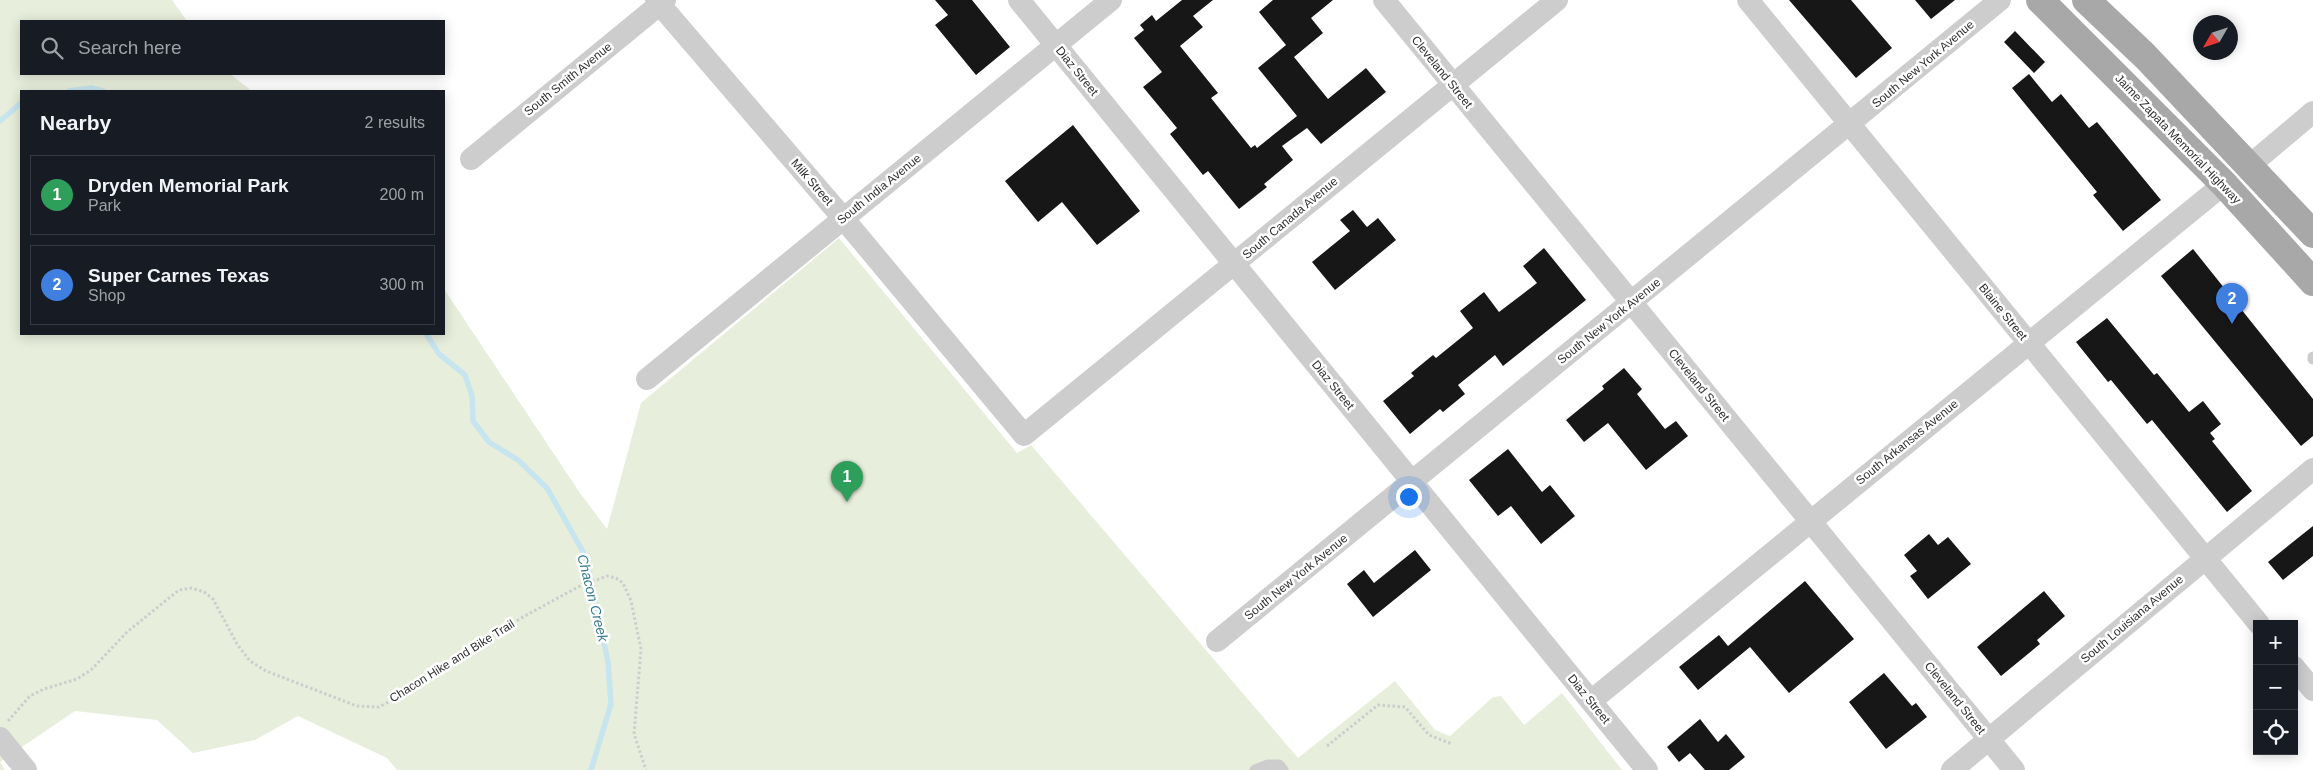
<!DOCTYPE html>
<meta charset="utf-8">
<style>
:root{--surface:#171b24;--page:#20242c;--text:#f1f3f6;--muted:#9ea1a6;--line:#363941;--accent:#b45309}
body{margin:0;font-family:Arial,sans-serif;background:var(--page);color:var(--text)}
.controls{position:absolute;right:15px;bottom:15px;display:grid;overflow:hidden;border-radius:0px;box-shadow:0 2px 12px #0003}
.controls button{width:45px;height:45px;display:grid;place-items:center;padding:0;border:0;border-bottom:1px solid var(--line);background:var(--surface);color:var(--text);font:25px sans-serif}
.compass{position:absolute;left:2193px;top:15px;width:45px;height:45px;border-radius:50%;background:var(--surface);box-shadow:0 2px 12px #0003;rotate:231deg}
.you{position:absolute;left:1408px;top:496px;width:18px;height:18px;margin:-12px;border:4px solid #fff;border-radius:50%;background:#1a73e8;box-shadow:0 0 0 8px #1a73e833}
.badge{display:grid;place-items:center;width:32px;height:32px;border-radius:50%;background:var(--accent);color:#fff;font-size:16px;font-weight:700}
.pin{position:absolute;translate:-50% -41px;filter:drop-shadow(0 1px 2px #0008)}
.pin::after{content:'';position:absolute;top:26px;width:18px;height:15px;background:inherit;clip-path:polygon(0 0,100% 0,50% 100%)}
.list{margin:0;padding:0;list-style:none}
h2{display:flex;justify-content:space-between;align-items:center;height:65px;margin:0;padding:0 20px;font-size:21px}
h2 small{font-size:16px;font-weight:400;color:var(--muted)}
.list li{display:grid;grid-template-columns:32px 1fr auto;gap:15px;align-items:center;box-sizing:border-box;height:80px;margin:0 10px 10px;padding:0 10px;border:1px solid var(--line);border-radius:0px}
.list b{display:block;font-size:19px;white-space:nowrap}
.list p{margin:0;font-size:16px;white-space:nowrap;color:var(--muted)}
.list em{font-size:16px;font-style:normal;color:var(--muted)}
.icon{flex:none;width:28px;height:28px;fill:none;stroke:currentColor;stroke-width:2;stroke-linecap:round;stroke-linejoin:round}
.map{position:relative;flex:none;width:2313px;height:770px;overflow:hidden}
.search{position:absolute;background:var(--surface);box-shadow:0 2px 12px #0003;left:20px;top:20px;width:425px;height:55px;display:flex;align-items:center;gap:12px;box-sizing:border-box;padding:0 18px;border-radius:0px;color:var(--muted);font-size:19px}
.panel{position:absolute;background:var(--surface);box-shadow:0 2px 12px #0003;left:20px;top:90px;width:425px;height:245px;border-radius:0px}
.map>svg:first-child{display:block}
</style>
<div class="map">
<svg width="2313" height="770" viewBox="0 0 2313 770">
<rect width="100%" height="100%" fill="#fff"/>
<path fill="#e8eedc" d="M0 0H172L187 21H21V74H230L252 91H21V334H444V289L580 493 607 529 641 403 839 238 1017 453 1031 445 1298 758 1395 681 1435 730 1450 736 1493 697 1501 696 1524 725 1562 693 1622 770H397L387 758 298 716 255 740 193 753 157 720 75 711 0 762 5 770H0Z"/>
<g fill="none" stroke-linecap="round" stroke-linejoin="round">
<path stroke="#c7e5ef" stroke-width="5.5" d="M69 91 91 88 103 91
M0 121 21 103
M426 334 439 354 465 375 472 396 473 421 489 442 518 460 547 488 586 557 608 662 611 704 591 770"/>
</g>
<path fill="#171717" d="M935 0H972L1010 47 976 75 935 25 948 15Z
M1182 0H1213L1193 16 1203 27 1180 46 1218 93 1211 98 1251 148 1255 145 1257 148 1297 116 1258 68 1286 45 1259 12 1273 0H1333L1311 18 1323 33 1294 57 1328 99 1366 68 1386 92 1321 144 1307 128 1282 146 1293 160 1264 184 1267 187 1239 209 1208 171 1203 175 1170 134 1177 128 1143 87 1162 72 1134 38 1144 30 1140 25 1152 15 1156 21Z
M1789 0H1851L1892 48 1856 78Z
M1915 0H1955L1931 19Z
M2015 31 2045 62 2034 73 2004 42Z
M2029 74 2052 102 2061 94 2089 128 2097 122 2161 200 2123 231 2093 195 2097 192 2012 88Z
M1073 125 1140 211 1097 245 1062 202 1038 222 1005 181Z
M1353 210 1367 227 1378 218 1396 240 1335 290 1312 262 1350 231 1340 220Z
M1544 248 1586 300 1503 366 1495 355 1458 385 1465 394 1443 412 1440 409 1410 434 1383 401 1414 376 1411 373 1433 355 1436 358 1473 328 1460 311 1484 292 1499 312 1537 283 1523 266Z
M2193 249 2313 399V436L2301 446 2161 276Z
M2107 318 2154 375 2157 373 2189 412 2203 401 2221 424 2210 433 2215 439 2212 441 2252 491 2227 512 2152 420 2147 424 2111 380 2108 382 2076 342Z
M1624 368 1642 389 1637 394 1665 429 1676 421 1688 436 1646 470 1608 423 1584 442 1566 420 1604 389 1602 386Z
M1508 449 1542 492 1550 485 1575 516 1541 544 1511 506 1498 516 1469 480Z
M2313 526V556L2283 580 2268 562Z
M1929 534 1938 545 1948 537 1971 564 1928 599 1910 576 1917 571 1904 555Z
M1415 550 1431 570 1373 617 1347 584 1364 570 1374 583Z
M1805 581 1854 639 1789 693 1750 647 1698 690 1679 667 1719 635 1728 646Z
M2044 591 2065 616 2037 640 2040 644 2001 676 1977 647Z
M1884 673 1912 706 1916 703 1927 717 1886 749 1849 702Z
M1700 719 1718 742 1726 734 1745 757 1729 770H1705L1690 753 1679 762 1667 747Z"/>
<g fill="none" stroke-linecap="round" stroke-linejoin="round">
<path stroke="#cdcdcd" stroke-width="3" stroke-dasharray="2.5 2.5" stroke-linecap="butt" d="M8 721 30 696 44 689 77 679 91 670 127 632 179 590 191 588 204 592 213 599 237 644 250 661 266 671 357 706 379 707 398 697 445 665 523 617 578 587 607 576 616 578 623 583 631 601 641 649 634 734 646 770
M1327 746 1378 705 1405 707 1429 735 1452 744"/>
<path stroke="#cdcdcd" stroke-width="11" d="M2313 357V359
M1255 770 1268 765H1279L1283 770"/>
<path stroke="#cdcdcd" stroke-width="22" d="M656 0 843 218 1024 435 1557 0
M1019 0 1647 770
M1384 0 2014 770
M1748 0 2259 624
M471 159 665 0
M2249 166 2313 112
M647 379 1111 0
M1217 641 2000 0
M2294 667 2313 690
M1591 701 2224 184
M0 738 26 770
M1952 770 2313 469"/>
<path stroke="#a8a8a8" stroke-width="28" d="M2040 0 2224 184 2313 282
M2086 0 2145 56 2313 234"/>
</g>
<g text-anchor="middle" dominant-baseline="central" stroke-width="5" stroke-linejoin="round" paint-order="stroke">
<g font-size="12" fill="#303030" stroke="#fff">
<text transform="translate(1923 64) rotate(-40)">South New York Avenue</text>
<text transform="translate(1077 71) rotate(51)">Diaz Street</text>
<text transform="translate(1442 72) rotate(51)">Cleveland Street</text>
<text transform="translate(568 79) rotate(-39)">South Smith Avenue</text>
<text transform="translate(2178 139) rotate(46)">Jaime Zapata Memorial Highway</text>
<text transform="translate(812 182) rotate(49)">Milk Street</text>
<text transform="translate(879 189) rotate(-39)">South India Avenue</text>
<text transform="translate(1290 218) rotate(-40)">South Canada Avenue</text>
<text transform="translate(2003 312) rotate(51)">Blaine Street</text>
<text transform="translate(1609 321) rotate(-39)">South New York Avenue</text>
<text transform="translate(1333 385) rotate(51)">Diaz Street</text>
<text transform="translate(1699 385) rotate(51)">Cleveland Street</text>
<text transform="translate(1907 442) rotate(-39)">South Arkansas Avenue</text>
<text transform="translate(1296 577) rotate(-39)">South New York Avenue</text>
<text transform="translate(2132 619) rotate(-40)">South Louisiana Avenue</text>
<text transform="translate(452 661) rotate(-32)">Chacon Hike and Bike Trail</text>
<text transform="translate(1955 698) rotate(51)">Cleveland Street</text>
<text transform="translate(1589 699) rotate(51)">Diaz Street</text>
</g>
<g font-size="14" font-style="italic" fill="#357b91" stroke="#fff">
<text transform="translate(593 598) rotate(76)">Chacon Creek</text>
</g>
</g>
</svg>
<div class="controls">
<button>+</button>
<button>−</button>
<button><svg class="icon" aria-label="locate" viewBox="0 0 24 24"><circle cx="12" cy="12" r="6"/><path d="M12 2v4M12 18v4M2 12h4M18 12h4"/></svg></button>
</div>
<svg class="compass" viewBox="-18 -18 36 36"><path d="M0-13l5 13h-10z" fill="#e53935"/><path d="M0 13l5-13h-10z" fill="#9ea1a6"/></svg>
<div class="you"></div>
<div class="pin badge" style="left:847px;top:502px;background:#2e9e5b">1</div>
<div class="pin badge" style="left:2232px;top:324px;background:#3f7fe0">2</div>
<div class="search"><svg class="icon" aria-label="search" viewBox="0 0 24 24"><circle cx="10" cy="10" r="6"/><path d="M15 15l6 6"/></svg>Search here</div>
<section class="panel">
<h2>Nearby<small>2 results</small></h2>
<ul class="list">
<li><span class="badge" style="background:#2e9e5b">1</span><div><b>Dryden Memorial Park</b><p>Park</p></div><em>200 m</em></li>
<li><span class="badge" style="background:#3f7fe0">2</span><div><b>Super Carnes Texas</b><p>Shop</p></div><em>300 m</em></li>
</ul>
</section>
</div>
